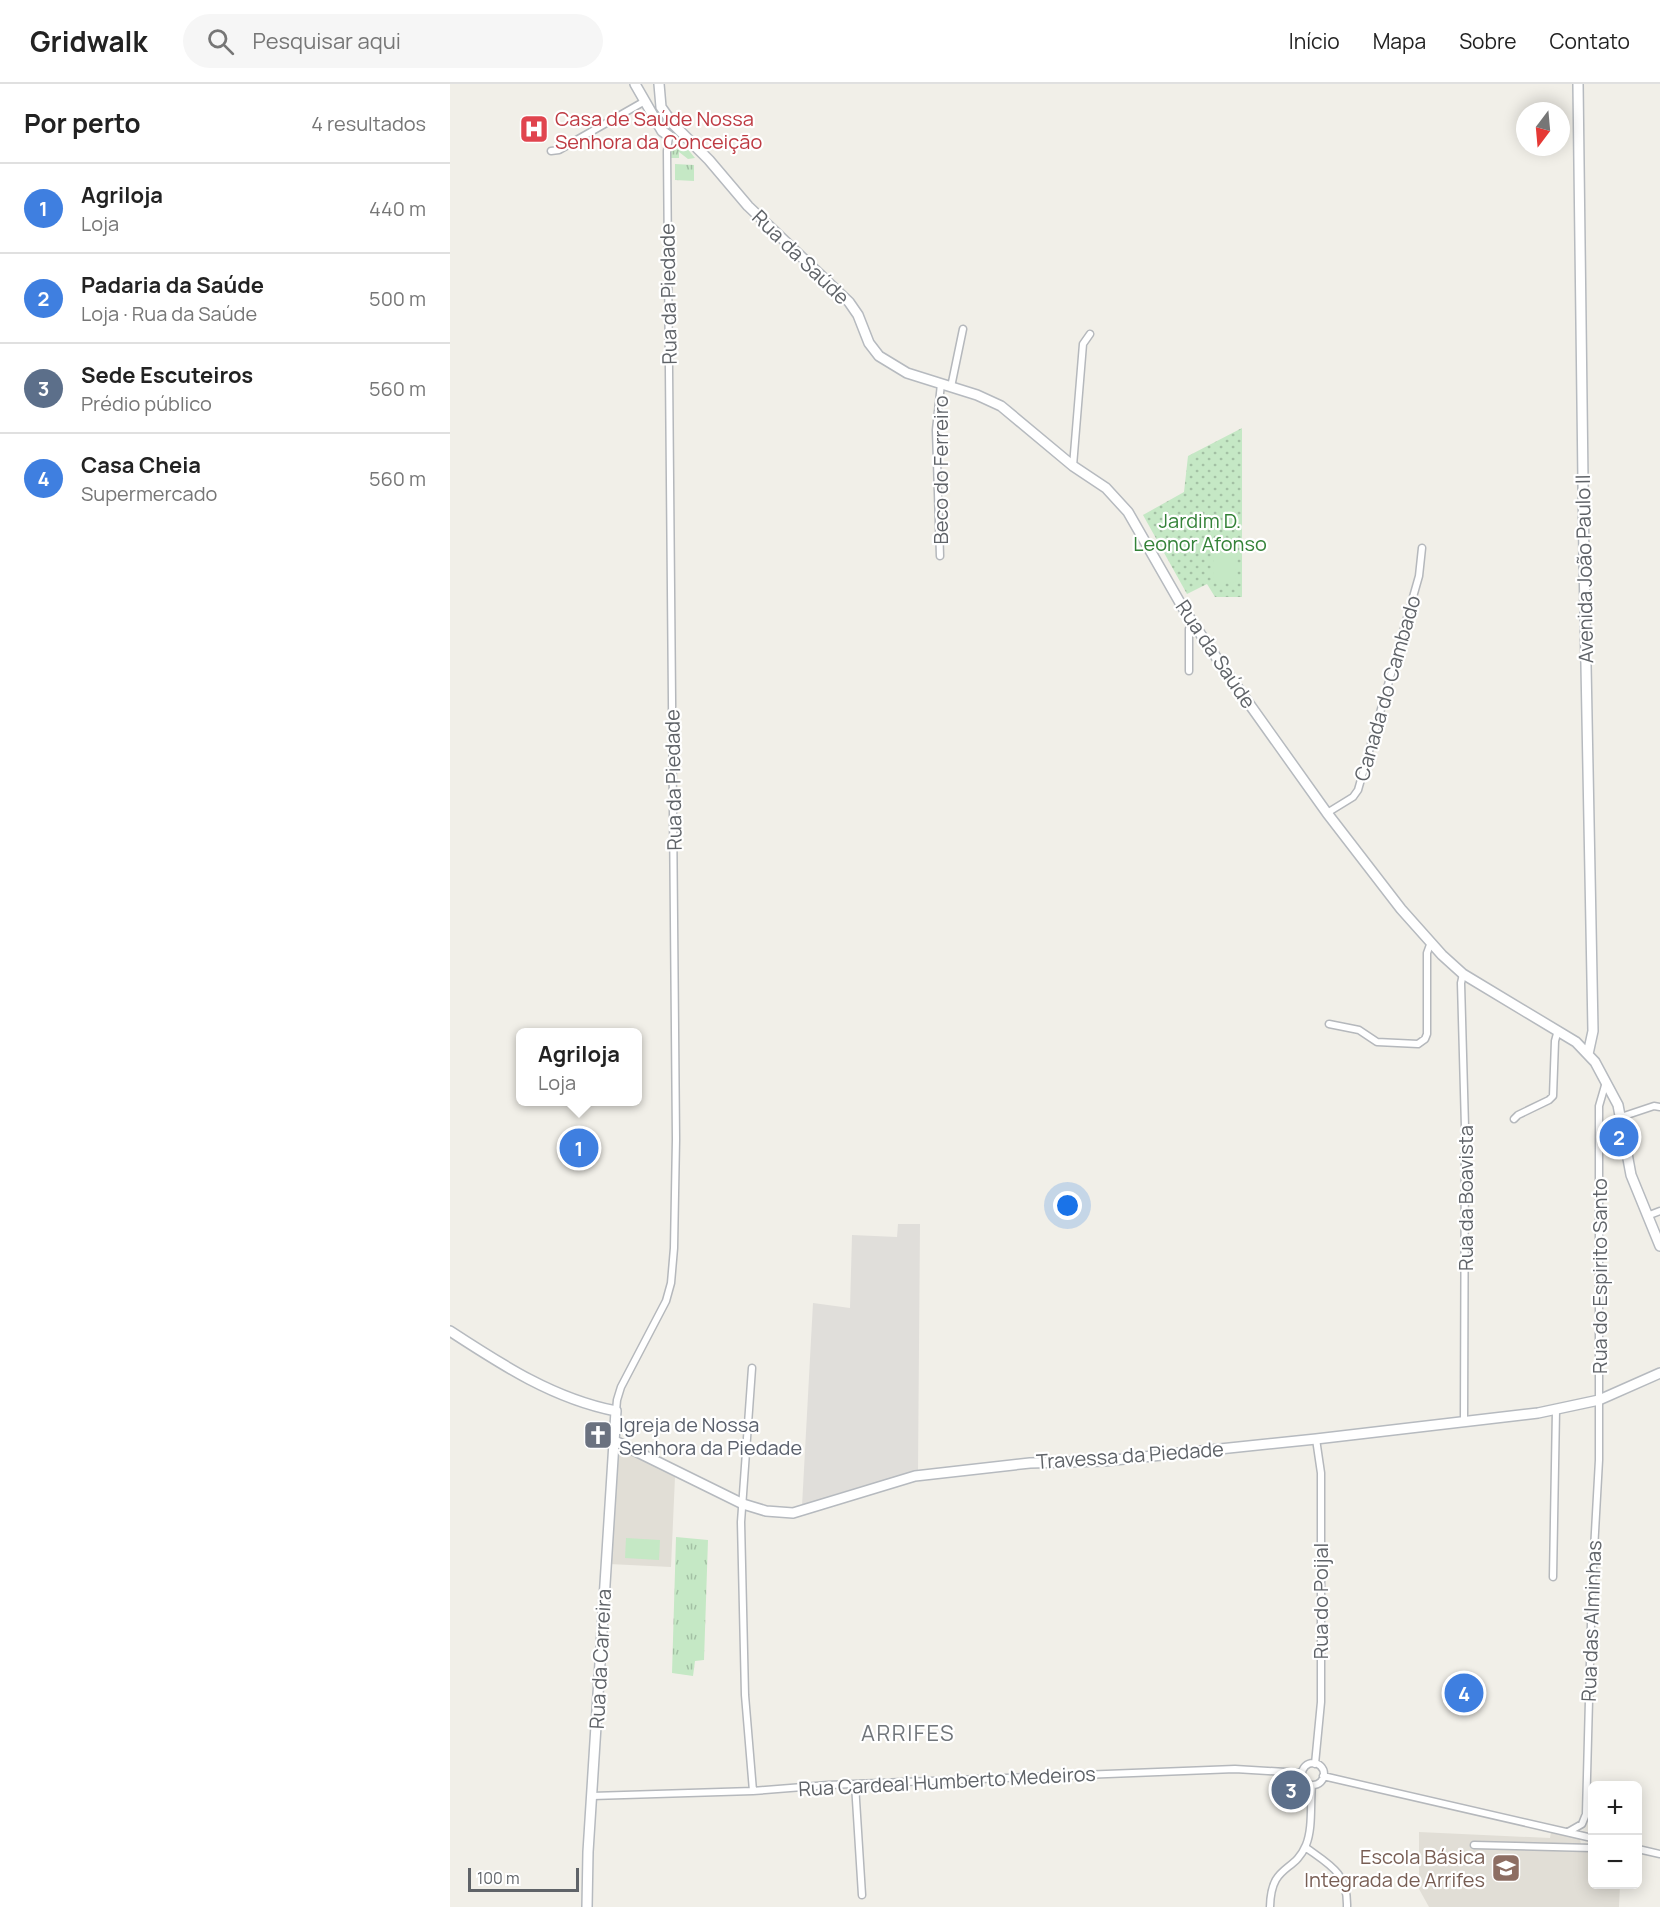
<!DOCTYPE html>
<html lang="pt">
<meta charset="utf-8">
<style>
:root{--surface:#fff;--page:#f6f6f6;--text:#222;--muted:#767676;--line:#e0e0e0;--accent:#ea4335}
body{margin:0;font-family:Manrope,sans-serif;background:var(--page);color:var(--text)}
.controls{position:absolute;right:18px;bottom:18px;display:grid;overflow:hidden;border-radius:9px;box-shadow:0 3px 15px #0003}
.controls button{width:54px;height:54px;display:grid;place-items:center;padding:0;border:0;border-bottom:2px solid var(--line);background:var(--surface);color:var(--text);font:30px sans-serif}
.compass{position:absolute;left:1066px;top:18px;width:54px;height:54px;border-radius:50%;background:var(--surface);box-shadow:0 3px 15px #0003;rotate:196deg}
.scale{position:absolute;left:18px;bottom:15px;width:111px;box-sizing:border-box;padding-left:6px;border:3px solid #5f6368;border-top:0;font-size:16px;line-height:21px;white-space:nowrap;color:#5f6368;-webkit-text-stroke:4px #fff;paint-order:stroke}
.you{position:absolute;left:618px;top:1122px;width:21px;height:21px;margin:-15px;border:4px solid #fff;border-radius:50%;background:#1a73e8;box-shadow:0 0 0 9px #1a73e833}
.badge{display:grid;place-items:center;width:39px;height:39px;border-radius:50%;background:var(--accent);color:#fff;font-size:20px;font-weight:700}
.pin{position:absolute;translate:-50% -50%;border:3px solid #fff;box-shadow:0 2px 6px #0006}
.popup{position:absolute;left:66px;top:944px;width:126px;height:78px;box-sizing:border-box;display:grid;place-content:center;border-radius:9px;background:var(--surface);filter:drop-shadow(0 2px 4px #0005);font-size:20px;white-space:nowrap;color:var(--muted)}
.popup b{font-size:22px;color:var(--text)}
.popup::after{content:'';position:absolute;left:50%;top:100%;margin-left:-12px;border:12px solid transparent;border-top-color:var(--surface)}
.list{margin:0;padding:0;list-style:none}
h2{display:flex;justify-content:space-between;align-items:center;height:78px;margin:0;padding:0 24px;font-size:26px}
h2 small{font-size:20px;font-weight:400;color:var(--muted)}
.list li{display:grid;grid-template-columns:39px 1fr auto;gap:18px;align-items:center;box-sizing:border-box;height:90px;padding:0 24px;border-top:2px solid var(--line)}
.list b{display:block;font-size:22px;white-space:nowrap}
.list p{margin:0;font-size:20px;white-space:nowrap;color:var(--muted)}
.list em{font-size:20px;font-style:normal;color:var(--muted)}
.icon{flex:none;width:33px;height:33px;fill:none;stroke:currentColor;stroke-width:2;stroke-linecap:round;stroke-linejoin:round}
.map{position:relative;flex:none;width:1210px;height:1823px;overflow:hidden}
header{display:flex;align-items:center;gap:36px;box-sizing:border-box;height:84px;padding:0 30px;background:var(--surface);border-bottom:2px solid var(--line)}
header strong{font-size:28px}
nav{display:flex;gap:33px;margin-inline-start:auto;font-size:21px}
.search{width:420px;height:54px;background:var(--page);display:flex;align-items:center;gap:15px;box-sizing:border-box;padding:0 21px;border-radius:33px;color:var(--muted);font-size:22px}
main{display:flex}
aside{flex:1;background:var(--surface)}
.map>svg:first-child{display:block}
</style>
<header>
<strong>Gridwalk</strong>
<div class="search"><svg class="icon" aria-label="search" viewBox="0 0 24 24"><circle cx="10" cy="10" r="6"/><path d="M15 15l6 6"/></svg>Pesquisar aqui</div>
<nav><a>Início</a><a>Mapa</a><a>Sobre</a><a>Contato</a></nav>
</header>
<main>
<aside>
<h2>Por perto<small>4 resultados</small></h2>
<ul class="list">
<li><span class="badge" style="background:#3f7fe0">1</span><div><b>Agriloja</b><p>Loja</p></div><em>440 m</em></li>
<li><span class="badge" style="background:#3f7fe0">2</span><div><b>Padaria da Saúde</b><p>Loja · Rua da Saúde</p></div><em>500 m</em></li>
<li><span class="badge" style="background:#5c6f8a">3</span><div><b>Sede Escuteiros</b><p>Prédio público</p></div><em>560 m</em></li>
<li><span class="badge" style="background:#3f7fe0">4</span><div><b>Casa Cheia</b><p>Supermercado</p></div><em>560 m</em></li>
</ul>
</aside>
<div class="map">
<svg width="1210" height="1823" viewBox="0 0 1210 1823">
<defs>
<pattern id="grass-tufts" width="24" height="20" patternUnits="userSpaceOnUse" patternTransform="scale(1.5)"><rect width="24" height="20" fill="#c5e8c5"/><path d="M3 7l-1-3M5 7V3M7 7l1-3M15 17l-1-3M17 17v-4M19 17l1-3" fill="none" stroke="#a3c0a4"/></pattern>
<pattern id="park-dots" width="8" height="8" patternUnits="userSpaceOnUse" patternTransform="scale(1.5)"><rect width="8" height="8" fill="#c5e8c5"/><path d="M2 2h.1M6 6h.1" fill="none" stroke="#a3c0a4" stroke-width="1.8" stroke-linecap="round"/></pattern>
</defs>
<rect width="100%" height="100%" fill="#f1efe8"/>
<path fill="#e0deda" d="M448 1140H470L468 1386 386 1410 352 1422 363 1219 400 1224 402 1151 447 1153Z"/>
<path fill="#e1ded6" d="M178 1367 225 1393 221 1483 159 1480 167 1372 171 1368Z
M969 1748 1100 1754 1101 1748 1130 1755 1132 1766 1142 1767V1800L1170 1801 1169 1823H979L969 1805Z"/>
<path fill="url(#grass-tufts)" d="M230 61 236 63 245 74 238 75 229 68V74H221V65Z
M225 80 244 81V97L225 96Z
M226 1453 258 1456 254 1576 245 1577 243 1592 222 1589Z"/>
<path fill="url(#park-dots)" d="M792 344V513H765L757 500 737 510 693 431 734 408 738 372Z"/>
<path fill="#c5e8c5" d="M764 454 786 455 785 499 763 498Z
M176 1454 210 1456 209 1476 175 1474Z"/>
<g fill="none" stroke-linecap="round" stroke-linejoin="round">
<g stroke="#b5b8bc" stroke-width="9">
<path id="street" d="M101 67 109 66 195 17
M501 303 513 245
M623 382 633 260 640 250
M490 472 486 346 491 300
M739 587V545L742 539
M877 729 903 713 908 706 969 492 972 464
M1013 890 1011 899 1015 1043 1014 1338
M879 940 909 946 927 958 968 960 975 955 977 950V869L981 858
M1171 1033 1204 1022 1210 1023
M1064 1035 1068 1031 1099 1016 1103 1012 1105 957 1108 946
M1197 1132 1210 1127
M302 1284 291 1438 295 1611 303 1707
M166 1327 167 1316 171 1303 216 1217 221 1199 224 1164 226 1055 217 67 219 52
M1103 1493 1106 1326
M852 1690a11 11 0 1 1 22 0a11 11 0 1 1-22 0Z
M865 1680 871 1618V1389L866 1355
M873 1692 1142 1754
M405 1700 412 1811
M142 1712 303 1707 378 1701 785 1685 852 1689
M1118 1748 1132 1740 1136 1730 1142 1502 1149 1376V1022L1156 998
M1024 1761 1142 1764
M855 1763C880 1781 898 1789 897 1823
M1188 1765 1210 1770
M820 1823C821 1779 844 1790 856 1761 863 1744 860 1720 862 1701"/>
</g>
<g stroke="#b6babf" stroke-width="12">
<path id="secondary" d="M185 0 212 47 219 52
M209 0 211 23 223 40 259 76 298 122 399 218 408 231 419 259 429 272 457 289 527 311 551 322 623 382 656 404 678 428 733 524 768 576 877 729 951 825 992 871 1013 890 1126 958 1145 978 1168 1021 1181 1091 1210 1162
M1128 0 1134 476 1143 947 1138 970
M0 1247C52 1281 104 1315 166 1327L138 1768 137 1823
M163 1356 293 1420 316 1427 343 1429 465 1392 580 1379 655 1377 866 1355 1088 1329 1149 1316 1210 1289"/>
</g>
<use href="#street" stroke="#fff" stroke-width="6"/>
<use href="#secondary" stroke="#fff" stroke-width="9"/>
</g>
<defs>
<g id="hospital-square" transform="scale(1.5)"><rect x="-9" y="-9" width="18" height="18" rx="4" fill="#e0444e" stroke="#fff"/><path d="M-5-5h3v3.5h4V-5h3V5h-3V1.5h-4V5h-3Z" fill="#fff"/></g>
<g id="church-square" transform="scale(1.5)"><rect x="-9" y="-9" width="18" height="18" rx="4" fill="#6b7280" stroke="#fff"/><path d="M-1.2-6h2.4v3.5h3.3v2.4h-3.3V6h-2.4V-.1h-3.3v-2.4h3.3Z" fill="#fff"/></g>
<g id="school-square" transform="scale(1.5)"><rect x="-9" y="-9" width="18" height="18" rx="4" fill="#8d6e63" stroke="#fff"/><path d="M0-5L7-2L0 1L-7-2ZM-4 1L0 2.5L4 1V4Q0 6-4 4Z" fill="#fff"/></g>
</defs>
<g fill-rule="evenodd">
<use href="#hospital-square" x="84" y="45"/>
<use href="#church-square" x="148" y="1351"/>
<use href="#school-square" x="1056" y="1784"/>
</g>
<g text-anchor="middle" dominant-baseline="central" stroke-width="4.5" stroke-linejoin="round" paint-order="stroke">
<g font-size="20" fill="#be3a42" stroke="#fff" text-anchor="start">
<text x="105" y="34">Casa de Saúde Nossa<tspan x="105" dy="23">Senhora da Conceição</tspan></text>
</g>
<g font-size="20" fill="#5f6368" stroke="#fff">
<text transform="translate(351 173) rotate(44)">Rua da Saúde</text>
<text transform="translate(218 210) rotate(-91)">Rua da Piedade</text>
<text transform="translate(490 386) rotate(-90)">Beco do Ferreiro</text>
<text transform="translate(1134 485) rotate(-91)">Avenida João Paulo II</text>
<text transform="translate(766 570) rotate(56)">Rua da Saúde</text>
<text transform="translate(937 604) rotate(-74)">Canada do Cambado</text>
<text transform="translate(223 696) rotate(-91)">Rua da Piedade</text>
<text transform="translate(1015 1114) rotate(-90)">Rua da Boavista</text>
<text transform="translate(1149 1192) rotate(-90)">Rua do Espirito Santo</text>
<text transform="translate(680 1371) rotate(-4)">Travessa da Piedade</text>
<text transform="translate(870 1517) rotate(-90)">Rua do Poijal</text>
<text transform="translate(1141 1537) rotate(-88)">Rua das Alminhas</text>
<text transform="translate(150 1575) rotate(-87)">Rua da Carreira</text>
<text transform="translate(497 1697) rotate(-3)">Rua Cardeal Humberto Medeiros</text>
</g>
<g font-size="20" fill="#348238" stroke="#fff">
<text x="750" y="436">Jardim D.<tspan x="750" dy="23">Leonor Afonso</tspan></text>
</g>
<g font-size="20" fill="#5b616d" stroke="#fff" text-anchor="start">
<text x="169" y="1340">Igreja de Nossa<tspan x="169" dy="23">Senhora da Piedade</tspan></text>
</g>
<g font-size="20" fill="#785e54" stroke="#fff" text-anchor="end">
<text x="1035" y="1772">Escola Básica<tspan x="1035" dy="23">Integrada de Arrifes</tspan></text>
</g>
<g font-size="22" letter-spacing="1.5" fill="#70757a" stroke="#fff">
<text x="458" y="1649">ARRIFES</text>
</g>
</g>
</svg>
<div class="controls">
<button>+</button>
<button>−</button>
</div>
<svg class="compass" viewBox="-18 -18 36 36"><path d="M0-13l5 13h-10z" fill="#e53935"/><path d="M0 13l5-13h-10z" fill="#767676"/></svg>
<div class="scale">100 m</div>
<div class="you"></div>
<div class="pin badge" style="left:129px;top:1064px;background:#3f7fe0">1</div>
<div class="popup"><b>Agriloja</b>Loja</div>
<div class="pin badge" style="left:1169px;top:1053px;background:#3f7fe0">2</div>
<div class="pin badge" style="left:841px;top:1706px;background:#5c6f8a">3</div>
<div class="pin badge" style="left:1014px;top:1609px;background:#3f7fe0">4</div>
</div>
</main>
